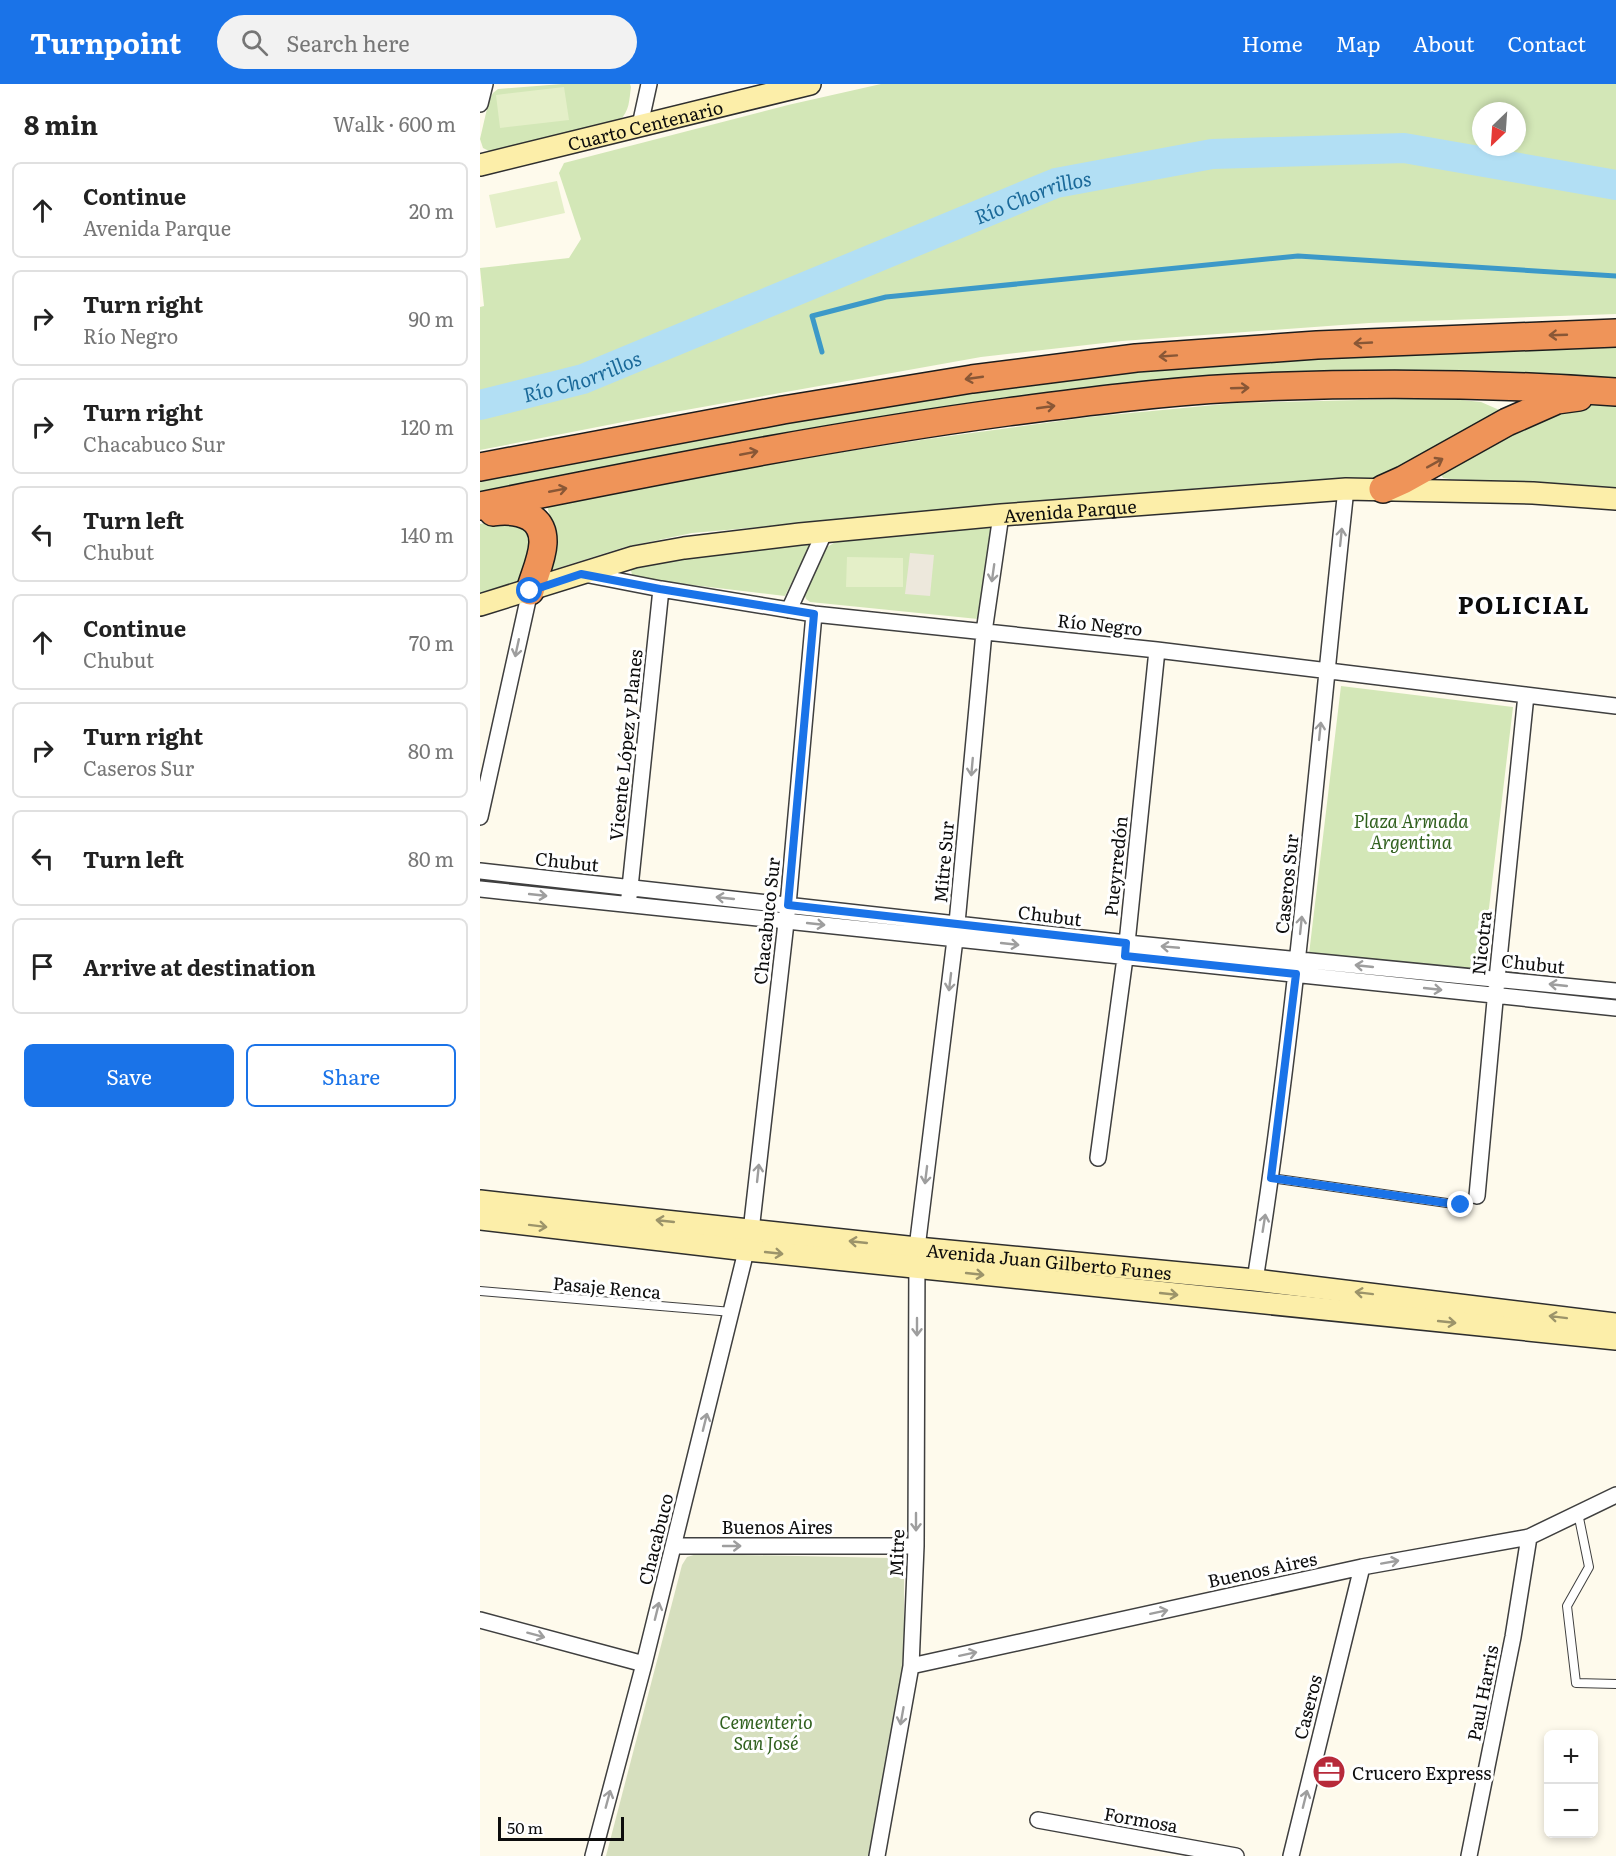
<!DOCTYPE html>
<meta charset="utf-8">
<style>
:root{--surface:#fff;--page:#f2f2f2;--text:#222;--muted:#767676;--line:#e0e0e0;--accent:#1a73e8}
body{margin:0;font-family:Literata,serif;background:var(--page);color:var(--text)}
.controls{position:absolute;right:18px;bottom:18px;display:grid;overflow:hidden;border-radius:9px;box-shadow:0 3px 9px #0003}
.controls button{width:54px;height:54px;display:grid;place-items:center;padding:0;border:0;border-bottom:2px solid var(--line);background:var(--surface);color:var(--text);font:30px sans-serif}
.compass{position:absolute;left:992px;top:18px;width:54px;height:54px;border-radius:50%;background:var(--surface);box-shadow:0 3px 9px #0003;rotate:205deg}
.scale{position:absolute;left:18px;bottom:15px;width:126px;box-sizing:border-box;padding-left:6px;border:3px solid #0c0c0c;border-top:0;font-size:16px;line-height:21px;white-space:nowrap;color:#0c0c0c;-webkit-text-stroke:4px #fff;paint-order:stroke}
.stop{position:absolute;width:18px;height:18px;margin:-14px;border:4px solid #1a73e8;border-radius:50%;background:#fff}
.stop.end{background:#1a73e8;border-color:#fff;box-shadow:0 2px 6px #0008}
.list{margin:0;padding:0;list-style:none}
h2{display:flex;justify-content:space-between;align-items:center;height:78px;margin:0;padding:0 24px;font-size:26px}
h2 small{font-size:20px;font-weight:400;color:var(--muted)}
.list li{display:grid;grid-template-columns:39px 1fr auto;gap:18px;align-items:center;box-sizing:border-box;height:96px;margin:0 12px 12px;padding:0 12px;border:2px solid var(--line);border-radius:9px}
.list b{display:block;font-size:22px;white-space:nowrap}
.list p{margin:0;font-size:20px;white-space:nowrap;color:var(--muted)}
.list em{font-size:20px;font-style:normal;color:var(--muted)}
.actions{display:flex;gap:12px;padding:18px 24px}
.actions a{flex:1;padding:14px 0;border:2px solid var(--accent);border-radius:9px;text-align:center;font-size:21px;color:var(--accent)}
.actions .main{background:var(--accent);color:#fff}
.icon{flex:none;width:33px;height:33px;fill:none;stroke:currentColor;stroke-width:2;stroke-linecap:round;stroke-linejoin:round}
.map{position:relative;flex:none;width:1136px;height:1772px;overflow:hidden}
header{display:flex;align-items:center;gap:36px;box-sizing:border-box;height:84px;padding:0 30px;background:var(--accent);color:#fff}
header strong{font-size:28px}
nav{display:flex;gap:33px;margin-inline-start:auto;font-size:21px}
.search{width:420px;height:54px;background:var(--page);display:flex;align-items:center;gap:15px;box-sizing:border-box;padding:0 21px;border-radius:33px;color:var(--muted);font-size:22px}
main{display:flex}
aside{flex:1;background:var(--surface)}
.map>svg:first-child{display:block}
</style>
<header>
<strong>Turnpoint</strong>
<div class="search"><svg class="icon" aria-label="search" viewBox="0 0 24 24"><circle cx="10" cy="10" r="6"/><path d="M15 15l6 6"/></svg>Search here</div>
<nav><a>Home</a><a>Map</a><a>About</a><a>Contact</a></nav>
</header>
<main>
<aside>
<h2>8 min<small>Walk · 600 m</small></h2>
<ul class="list">
<li><svg class="icon" aria-label="ahead" viewBox="0 0 24 24"><path d="M12 20V5M6 11l6-6 6 6"/></svg><div><b>Continue</b><p>Avenida Parque</p></div><em>20 m</em></li>
<li><svg class="icon" aria-label="right" viewBox="0 0 24 24"><path d="M7 20v-9h11M14 6l5 5-5 5"/></svg><div><b>Turn right</b><p>Río Negro</p></div><em>90 m</em></li>
<li><svg class="icon" aria-label="right" viewBox="0 0 24 24"><path d="M7 20v-9h11M14 6l5 5-5 5"/></svg><div><b>Turn right</b><p>Chacabuco Sur</p></div><em>120 m</em></li>
<li><svg class="icon" aria-label="left" viewBox="0 0 24 24"><path d="M17 20v-9H6M10 6l-5 5 5 5"/></svg><div><b>Turn left</b><p>Chubut</p></div><em>140 m</em></li>
<li><svg class="icon" aria-label="ahead" viewBox="0 0 24 24"><path d="M12 20V5M6 11l6-6 6 6"/></svg><div><b>Continue</b><p>Chubut</p></div><em>70 m</em></li>
<li><svg class="icon" aria-label="right" viewBox="0 0 24 24"><path d="M7 20v-9h11M14 6l5 5-5 5"/></svg><div><b>Turn right</b><p>Caseros Sur</p></div><em>80 m</em></li>
<li><svg class="icon" aria-label="left" viewBox="0 0 24 24"><path d="M17 20v-9H6M10 6l-5 5 5 5"/></svg><div><b>Turn left</b></div><em>80 m</em></li>
<li><svg class="icon" aria-label="arrive" viewBox="0 0 24 24"><path d="M6 21V4h12l-3 4 3 4H6"/></svg><div><b>Arrive at destination</b></div></li>
</ul>
<div class="actions"><a class="main">Save</a><a>Share</a></div>
</aside>
<div class="map">
<svg width="1136" height="1772" viewBox="0 0 1136 1772">
<rect width="100%" height="100%" fill="#fefaec"/>
<path fill="#d3e7b7" fill-rule="evenodd" d="M82 0H150L151 3C149 16 150 27 139 37L11 68 3 64 0 55 9 16 13 9 18 5Z
M401 0H1136V230L889 239 642 257 501 273 189 329 0 366V223L4 222 0 184 89 174 101 155 79 89 84 79 308 21ZM1001 27H1037V63H1001Z
M1136 257V299L834 293 0 413V392L317 332 625 285Z
M963 314 1001 318 1024 328 908 396 852 397 759 401 212 449 145 463 72 486 70 479 78 459 66 419 218 390 448 355 609 333 756 319Z
M1127 319 1136 320V404L970 395 963 394 960 388 1079 321Z
M30 434 53 452 40 499 0 511V440Z
M513 443 498 535 330 518 326 515 324 509 347 463 359 456Z
M331 459 305 512 170 496 152 491 151 486 154 483 205 470Z
M861 602 1033 623 1001 891 829 870Z
M10 796 134 809V813L10 800Z"/>
<path fill="#d6dfbe" d="M217 1470 411 1474 418 1476 424 1486V1583L390 1772H126L202 1481 207 1473Z"/>
<path fill="#e4efc8" d="M84 3 89 36 20 44 16 11Z
M77 97 85 129 16 144 9 111Z
M367 473 423 474V503H366Z"/>
<path fill="#ede8dc" d="M430 469 454 471 450 512 425 510Z"/>
<g fill="none" stroke-linecap="round" stroke-linejoin="round">
<path stroke="#3c99c8" stroke-width="5" d="M342 268 332 232 406 213 818 172 1136 192"/>
<path stroke="#b2dff4" stroke-width="30" id="s1" d="M0 321 103 295 576 99 732 70 924 64 1136 101"/>
<g stroke="#3f3f3f" stroke-width="10">
<path id="lane" d="M791 1094 981 1121 997 1112
M0 1207 252 1228
M1098 1429 1109 1483 1087 1522 1096 1599 1136 1600"/>
</g>
<g stroke="#3f3f3f" stroke-width="18">
<path id="street" d="M0 20 5 0
M160 41 169 0
M104 490 181 505 334 530 677 566 1136 622
M309 526 345 447
M0 733 50 507
M0 787 647 859 1136 907
M0 805 1136 924
M149 813 181 505
M618 1074 647 859 677 566
M997 1112 1017 895 1046 611
M775 1196C817 934 837 669 866 405
M193 1462H436
M0 1536 164 1580
M431 1582 882 1483 1049 1453 1136 1411
M558 1736 756 1772
M113 1772 164 1580 271 1147 308 821 334 530
M397 1772 431 1582 436 1462 437 1164 477 839 504 548 521 431
M811 1772 882 1483
M989 1772 1033 1553 1049 1453"/>
</g>
<g stroke="#2e2e2e" stroke-width="24">
<g id="secondary">
<path id="s2" d="M0 81 330 0"/>
<path id="s3" d="M0 521 154 473 204 464 320 450 521 431 866 405 1053 409 1136 415"/>
<path id="s4" d="M0 1117 437 1164 775 1196 1136 1240"/>
<path d="M0 1135 267 1166 1136 1255"/>
</g>
</g>
<g stroke="#1d1d1d" stroke-width="30">
<path id="highway" d="M0 383 303 326 492 295 656 274 837 261 1136 249
M903 405 923 396 1027 338 1077 316 1099 313
M0 422C175 387 350 352 527 328 603 318 680 308 756 304 883 298 1010 299 1136 308
M13 428C26 426 39 427 50 433 76 449 56 484 50 507"/>
</g>
<use href="#lane" stroke="#fff" stroke-width="8"/>
<use href="#street" stroke="#fff" stroke-width="15"/>
<use href="#secondary" stroke="#fceea9" stroke-width="21"/>
<use href="#highway" stroke="#ef9459" stroke-width="27"/>
</g>
<defs><path id="oneway-shaft" d="M-6 0H5M1.5-3L5.5 0L1.5 3" fill="none" stroke-width="1.6" stroke-linecap="round" stroke-linejoin="round" transform="scale(1.5)"/></defs>
<g stroke="#895736">
<use href="#oneway-shaft" transform="translate(1078 251) rotate(178)"/>
<use href="#oneway-shaft" transform="translate(883 259) rotate(177)"/>
<use href="#oneway-shaft" transform="translate(688 272) rotate(176)"/>
<use href="#oneway-shaft" transform="translate(494 294) rotate(172)"/>
<use href="#oneway-shaft" transform="translate(760 304) rotate(-2)"/>
<use href="#oneway-shaft" transform="translate(566 323) rotate(-8)"/>
<use href="#oneway-shaft" transform="translate(269 369) rotate(-11)"/>
<use href="#oneway-shaft" transform="translate(955 379) rotate(-29)"/>
<use href="#oneway-shaft" transform="translate(78 406) rotate(-11)"/>
</g>
<g stroke="#9e9e9e">
<use href="#oneway-shaft" transform="translate(861 453) rotate(-84)"/>
<use href="#oneway-shaft" transform="translate(513 489) rotate(98)"/>
<use href="#oneway-shaft" transform="translate(37 564) rotate(102)"/>
<use href="#oneway-shaft" transform="translate(840 647) rotate(-84)"/>
<use href="#oneway-shaft" transform="translate(492 683) rotate(95)"/>
<use href="#oneway-shaft" transform="translate(58 811) rotate(6)"/>
<use href="#oneway-shaft" transform="translate(245 814) rotate(-174)"/>
<use href="#oneway-shaft" transform="translate(336 840) rotate(6)"/>
<use href="#oneway-shaft" transform="translate(821 841) rotate(-84)"/>
<use href="#oneway-shaft" transform="translate(530 860) rotate(6)"/>
<use href="#oneway-shaft" transform="translate(690 863) rotate(-175)"/>
<use href="#oneway-shaft" transform="translate(884 882) rotate(-174)"/>
<use href="#oneway-shaft" transform="translate(470 898) rotate(97)"/>
<use href="#oneway-shaft" transform="translate(1078 901) rotate(-174)"/>
<use href="#oneway-shaft" transform="translate(953 905) rotate(6)"/>
<use href="#oneway-shaft" transform="translate(278 1089) rotate(-84)"/>
<use href="#oneway-shaft" transform="translate(446 1091) rotate(97)"/>
<use href="#oneway-shaft" transform="translate(784 1139) rotate(-81)"/>
<use href="#oneway-shaft" transform="translate(437 1243) rotate(90)"/>
<use href="#oneway-shaft" transform="translate(225 1338) rotate(-76)"/>
<use href="#oneway-shaft" transform="translate(436 1438) rotate(90)"/>
<use href="#oneway-shaft" transform="translate(252 1462)"/>
<use href="#oneway-shaft" transform="translate(910 1478) rotate(-10)"/>
<use href="#oneway-shaft" transform="translate(177 1527) rotate(-76)"/>
<use href="#oneway-shaft" transform="translate(679 1528) rotate(-12)"/>
<use href="#oneway-shaft" transform="translate(56 1551) rotate(15)"/>
<use href="#oneway-shaft" transform="translate(488 1570) rotate(-12)"/>
<use href="#oneway-shaft" transform="translate(422 1632) rotate(100)"/>
<use href="#oneway-shaft" transform="translate(128 1715) rotate(-75)"/>
<use href="#oneway-shaft" transform="translate(825 1715) rotate(-76)"/>
</g>
<g stroke="#9c946a">
<use href="#oneway-shaft" transform="translate(185 1137) rotate(-174)"/>
<use href="#oneway-shaft" transform="translate(58 1142) rotate(7)"/>
<use href="#oneway-shaft" transform="translate(378 1158) rotate(-174)"/>
<use href="#oneway-shaft" transform="translate(294 1169) rotate(6)"/>
<use href="#oneway-shaft" transform="translate(495 1190) rotate(6)"/>
<use href="#oneway-shaft" transform="translate(884 1209) rotate(-173)"/>
<use href="#oneway-shaft" transform="translate(689 1210) rotate(6)"/>
<use href="#oneway-shaft" transform="translate(1078 1233) rotate(-173)"/>
<use href="#oneway-shaft" transform="translate(967 1238) rotate(6)"/>
</g>
<g fill="none" stroke-linecap="round" stroke-linejoin="round">
<path stroke="#1a73e8" stroke-width="8" d="M50 507 101 490 180 505 334 530 308 821 646 859 645 872 816 890 791 1094 981 1121"/>
</g>
<defs>
<g id="office-disc" transform="scale(1.725)"><circle r="9.5" fill="#b72939" stroke="#fff"/><path d="M-6-3h4V-5.5h4V-3h4V5H-6ZM-1-4.5V-3h2v-1.5ZM-6 0V1H6V0Z" fill="#fff"/></g>
</defs>
<g fill-rule="evenodd">
<use href="#office-disc" x="849" y="1688"/>
</g>
<g text-anchor="middle" dominant-baseline="central" stroke-width="6" stroke-linejoin="round" paint-order="stroke">
<g font-size="18" fill="#0c0c0c" stroke="#fff">
<text stroke="none"><textPath href="#s2" startOffset="170">Cuarto Centenario</textPath></text>
<text stroke="none"><textPath href="#s3" startOffset="600">Avenida Parque</textPath></text>
<text transform="translate(620 540) rotate(6)">Río Negro</text>
<text transform="translate(145 661) rotate(-84)">Vicente López y Planes</text>
<text transform="translate(87 777) rotate(6)">Chubut</text>
<text transform="translate(463 778) rotate(-85)">Mitre Sur</text>
<text transform="translate(635 782) rotate(-84)">Pueyrredón</text>
<text transform="translate(806 800) rotate(-84)">Caseros Sur</text>
<text transform="translate(570 831) rotate(7)">Chubut</text>
<text transform="translate(286 837) rotate(-84)">Chacabuco Sur</text>
<text transform="translate(1001 859) rotate(-84)">Nicotra</text>
<text transform="translate(1053 879) rotate(6)">Chubut</text>
<text stroke="none"><textPath href="#s4" startOffset="572">Avenida Juan Gilberto Funes</textPath></text>
<text transform="translate(127 1203) rotate(5)">Pasaje Renca</text>
<text x="297" y="1442">Buenos Aires</text>
<text transform="translate(175 1455) rotate(-76)">Chacabuco</text>
<text transform="translate(416 1469) rotate(-88)">Mitre</text>
<text transform="translate(782 1485) rotate(-12)">Buenos Aires</text>
<text transform="translate(1002 1609) rotate(-79)">Paul Harris</text>
<text transform="translate(827 1623) rotate(-76)">Caseros</text>
<text transform="translate(661 1735) rotate(10)">Formosa</text>
</g>
<g font-size="18" font-style="italic" fill="#31611f" stroke="#fff">
<text x="931" y="736">Plaza Armada<tspan x="931" dy="21">Argentina</tspan></text>
<text x="286" y="1637">Cementerio<tspan x="286" dy="21">San José</tspan></text>
</g>
<g font-size="18" fill="#0c0c0c" stroke="#fff" text-anchor="start">
<text x="872" y="1688">Crucero Express</text>
</g>
<g font-size="20" font-style="italic" fill="#1a6999" stroke="#fff">
<text stroke="none"><textPath href="#s1" startOffset="592">Río Chorrillos</textPath></text>
<text stroke="none"><textPath href="#s1" startOffset="106">Río Chorrillos</textPath></text>
</g>
<g font-size="24" font-weight="bold" letter-spacing="1.5" fill="#0c0c0c" stroke="#fff">
<text x="1044" y="519">POLICIAL</text>
</g>
</g>
</svg>
<div class="controls">
<button>+</button>
<button>−</button>
</div>
<svg class="compass" viewBox="-18 -18 36 36"><path d="M0-13l5 13h-10z" fill="#e53935"/><path d="M0 13l5-13h-10z" fill="#767676"/></svg>
<div class="scale">50 m</div>
<div class="stop" style="left:50px;top:507px"></div>
<div class="stop end" style="left:981px;top:1121px"></div>
</div>
</main>
